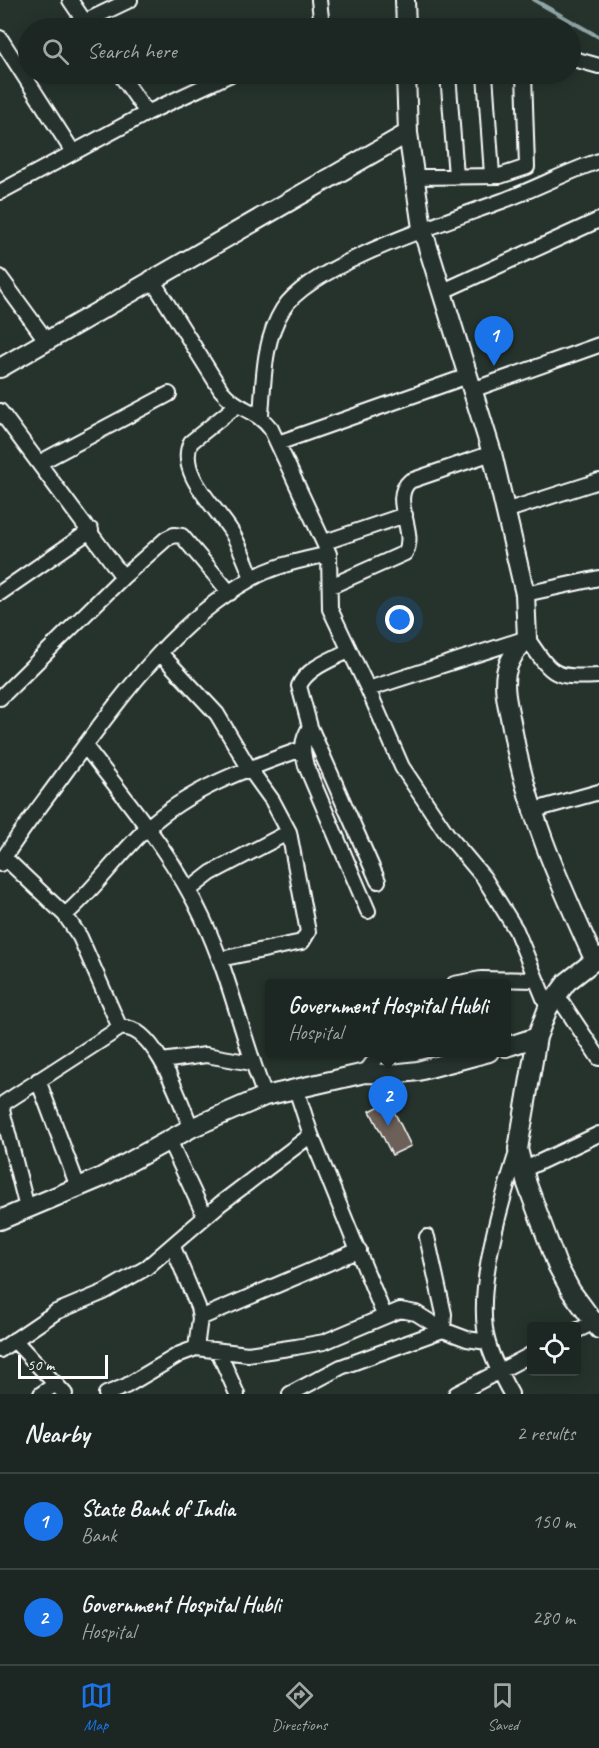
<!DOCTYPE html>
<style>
:root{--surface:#1c2622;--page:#252e2a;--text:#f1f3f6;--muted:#a0a5a5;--line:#3a4340;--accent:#1a73e8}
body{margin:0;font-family:Caveat,sans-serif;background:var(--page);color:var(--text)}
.controls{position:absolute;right:18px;bottom:18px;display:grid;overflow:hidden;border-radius:6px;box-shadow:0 3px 15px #0003}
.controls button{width:54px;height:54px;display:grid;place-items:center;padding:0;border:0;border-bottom:2px solid var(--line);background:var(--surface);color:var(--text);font:30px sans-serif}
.scale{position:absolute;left:18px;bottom:15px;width:90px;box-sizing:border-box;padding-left:6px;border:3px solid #fff;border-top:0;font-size:16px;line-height:21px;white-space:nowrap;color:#fff;-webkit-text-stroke:4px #26332d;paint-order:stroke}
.you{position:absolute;left:400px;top:620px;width:21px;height:21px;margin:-15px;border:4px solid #fff;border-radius:50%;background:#1a73e8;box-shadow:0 0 0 9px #1a73e833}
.badge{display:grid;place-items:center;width:39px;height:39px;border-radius:50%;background:var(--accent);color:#fff;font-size:20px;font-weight:700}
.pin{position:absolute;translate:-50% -50px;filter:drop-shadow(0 2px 3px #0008)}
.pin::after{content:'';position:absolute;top:32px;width:21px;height:18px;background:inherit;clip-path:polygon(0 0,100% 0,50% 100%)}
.popup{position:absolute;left:265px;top:979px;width:246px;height:78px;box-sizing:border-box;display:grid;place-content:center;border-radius:6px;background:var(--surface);filter:drop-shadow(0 2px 4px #0005);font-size:20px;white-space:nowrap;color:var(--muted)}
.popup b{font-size:22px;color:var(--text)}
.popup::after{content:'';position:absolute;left:50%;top:100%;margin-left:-12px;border:12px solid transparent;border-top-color:var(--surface)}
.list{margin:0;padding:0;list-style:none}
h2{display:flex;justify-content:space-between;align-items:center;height:78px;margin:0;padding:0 24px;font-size:26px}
h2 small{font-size:20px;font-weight:400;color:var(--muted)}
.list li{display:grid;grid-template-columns:39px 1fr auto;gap:18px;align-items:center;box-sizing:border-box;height:96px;padding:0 24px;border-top:2px solid var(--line)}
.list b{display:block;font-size:22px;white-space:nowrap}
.list p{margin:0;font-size:20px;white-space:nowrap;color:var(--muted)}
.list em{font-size:20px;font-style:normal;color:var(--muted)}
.icon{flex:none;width:33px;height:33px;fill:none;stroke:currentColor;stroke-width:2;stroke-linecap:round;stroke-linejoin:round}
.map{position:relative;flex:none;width:599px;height:1394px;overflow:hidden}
.search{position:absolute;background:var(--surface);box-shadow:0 3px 15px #0003;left:18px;right:18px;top:18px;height:66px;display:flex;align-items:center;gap:15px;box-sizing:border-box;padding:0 21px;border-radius:33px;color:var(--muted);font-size:22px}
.sheet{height:270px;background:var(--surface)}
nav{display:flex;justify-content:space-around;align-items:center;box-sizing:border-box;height:84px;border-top:2px solid var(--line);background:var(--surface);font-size:16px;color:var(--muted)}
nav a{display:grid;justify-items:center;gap:3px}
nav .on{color:var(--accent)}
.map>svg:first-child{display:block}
</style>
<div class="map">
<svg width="599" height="1394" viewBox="0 0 599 1394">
<rect width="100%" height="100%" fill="#26332d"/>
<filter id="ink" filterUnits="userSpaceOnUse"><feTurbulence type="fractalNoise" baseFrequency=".0167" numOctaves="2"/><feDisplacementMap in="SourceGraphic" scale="12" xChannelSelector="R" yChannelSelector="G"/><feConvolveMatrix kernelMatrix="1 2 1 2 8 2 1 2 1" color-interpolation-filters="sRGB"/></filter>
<g filter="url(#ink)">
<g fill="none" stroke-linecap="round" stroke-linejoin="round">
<path stroke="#91a6a7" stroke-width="4" d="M534 0 599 37"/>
</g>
<path fill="#6c6058" stroke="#fff" stroke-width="1.5" d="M389 1101 411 1146 392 1155 370 1111Z"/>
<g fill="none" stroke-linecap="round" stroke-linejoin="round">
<g stroke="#fff" stroke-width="18">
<path id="street" d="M70 0 89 28
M84 22 130 0
M318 28 321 18 319 0
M0 38 73 152
M570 58 599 66
M120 74 147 113
M448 74 456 176
M485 74 492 175
M414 177 500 176 527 167 524 74
M0 192 147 113 231 74
M0 277 46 340
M151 278 221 390C237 410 256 409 271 429L329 554 330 609 368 689 402 767 447 834 484 878 516 930 548 1008
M441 292 599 220
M472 390 599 345
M236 406 191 442C176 472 216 507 231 531 240 546 246 562 252 578
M0 411 123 577
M261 415C264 379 263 341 283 309 311 264 451 220 502 201 535 189 566 172 599 161
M278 443 468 376
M39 463 169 394
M505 511 599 481
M325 542 405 515
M331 586 405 553C418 532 389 499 410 481L492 453
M0 593 91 530
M525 594 599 578
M348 651C331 660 307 668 299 686L310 727 378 881
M160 653 217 714 249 768 272 800 289 832 308 932 302 942 220 959
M368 689 527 638C553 676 552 678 599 676
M0 698 123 577 166 539 174 535 182 536 230 593
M310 727C301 741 302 750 306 766L368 911
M85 746C127 801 174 856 203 919 230 976 242 1037 265 1096
M531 811 599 792
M4 857 65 915 80 937 120 1028
M0 864C20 831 44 802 66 771 119 700 173 622 251 579 275 565 303 560 329 554
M189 890 211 873 289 832
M65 915C95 889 118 855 147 828 191 788 246 769 302 749
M454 984 481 979 536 980
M557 995 599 1058
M162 1061 206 1055 252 1063
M365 1073 381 1052
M38 1080 78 1187
M296 1089 311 1135 384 1315
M169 1140 205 1217
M523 1170 599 1134
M27 1208 2 1110 4 1103 120 1028C154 1022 181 1103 191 1128
M173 1247 198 1307 200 1318 196 1348
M200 1318 359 1250
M576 1331 599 1320
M14 1340 65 1394
M0 1350 56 1312 104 1292 146 1268 220 1204 311 1135
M219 1353 237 1394
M41 1394 56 1384
M106 1394 126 1386 180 1354 196 1348 248 1354 296 1347 324 1342 400 1310 416 1313 443 1330 467 1339 487 1342
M290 1394 341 1367 443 1330 444 1314 427 1237
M456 1394 532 1354
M511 1394C502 1378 493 1361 488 1343 473 1293 502 1199 518 1149"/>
</g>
<g stroke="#fff" stroke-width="22">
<path id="secondary" d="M405 0 406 28
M406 74 408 133 422 228 492 453 525 594 527 638C518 649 509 658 506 673 503 689 508 707 511 722 525 807 559 882 594 959
M0 368 408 133
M599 957 567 982 548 1008 537 1037 518 1149 527 1184 557 1265 571 1291 599 1329
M506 1047 537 1037
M0 1220 100 1178 191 1128 265 1096 365 1073 392 1074 418 1071 489 1052"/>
</g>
<use href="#street" stroke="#26332d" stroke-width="14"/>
<use href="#secondary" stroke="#26332d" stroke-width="18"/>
</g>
</g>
</svg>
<div class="controls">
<button><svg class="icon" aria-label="locate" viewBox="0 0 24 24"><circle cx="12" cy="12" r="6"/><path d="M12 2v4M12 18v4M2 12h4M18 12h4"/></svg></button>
</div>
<div class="scale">50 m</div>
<div class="you"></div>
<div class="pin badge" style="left:494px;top:366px">1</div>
<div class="pin badge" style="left:388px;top:1126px">2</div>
<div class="popup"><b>Government Hospital Hubli</b>Hospital</div>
<div class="search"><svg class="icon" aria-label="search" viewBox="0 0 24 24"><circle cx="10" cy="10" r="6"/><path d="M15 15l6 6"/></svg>Search here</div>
</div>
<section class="sheet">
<h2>Nearby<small>2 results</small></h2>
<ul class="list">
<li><span class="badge">1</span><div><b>State Bank of India</b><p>Bank</p></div><em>150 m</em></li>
<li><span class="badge">2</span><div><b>Government Hospital Hubli</b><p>Hospital</p></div><em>280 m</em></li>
</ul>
</section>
<nav>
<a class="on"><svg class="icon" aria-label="map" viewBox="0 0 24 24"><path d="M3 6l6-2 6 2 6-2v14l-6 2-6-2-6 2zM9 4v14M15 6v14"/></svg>Map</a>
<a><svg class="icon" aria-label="directions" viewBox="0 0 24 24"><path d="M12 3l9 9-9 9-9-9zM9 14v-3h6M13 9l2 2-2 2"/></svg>Directions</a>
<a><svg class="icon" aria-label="saved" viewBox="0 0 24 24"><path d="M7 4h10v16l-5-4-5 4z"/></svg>Saved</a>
</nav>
